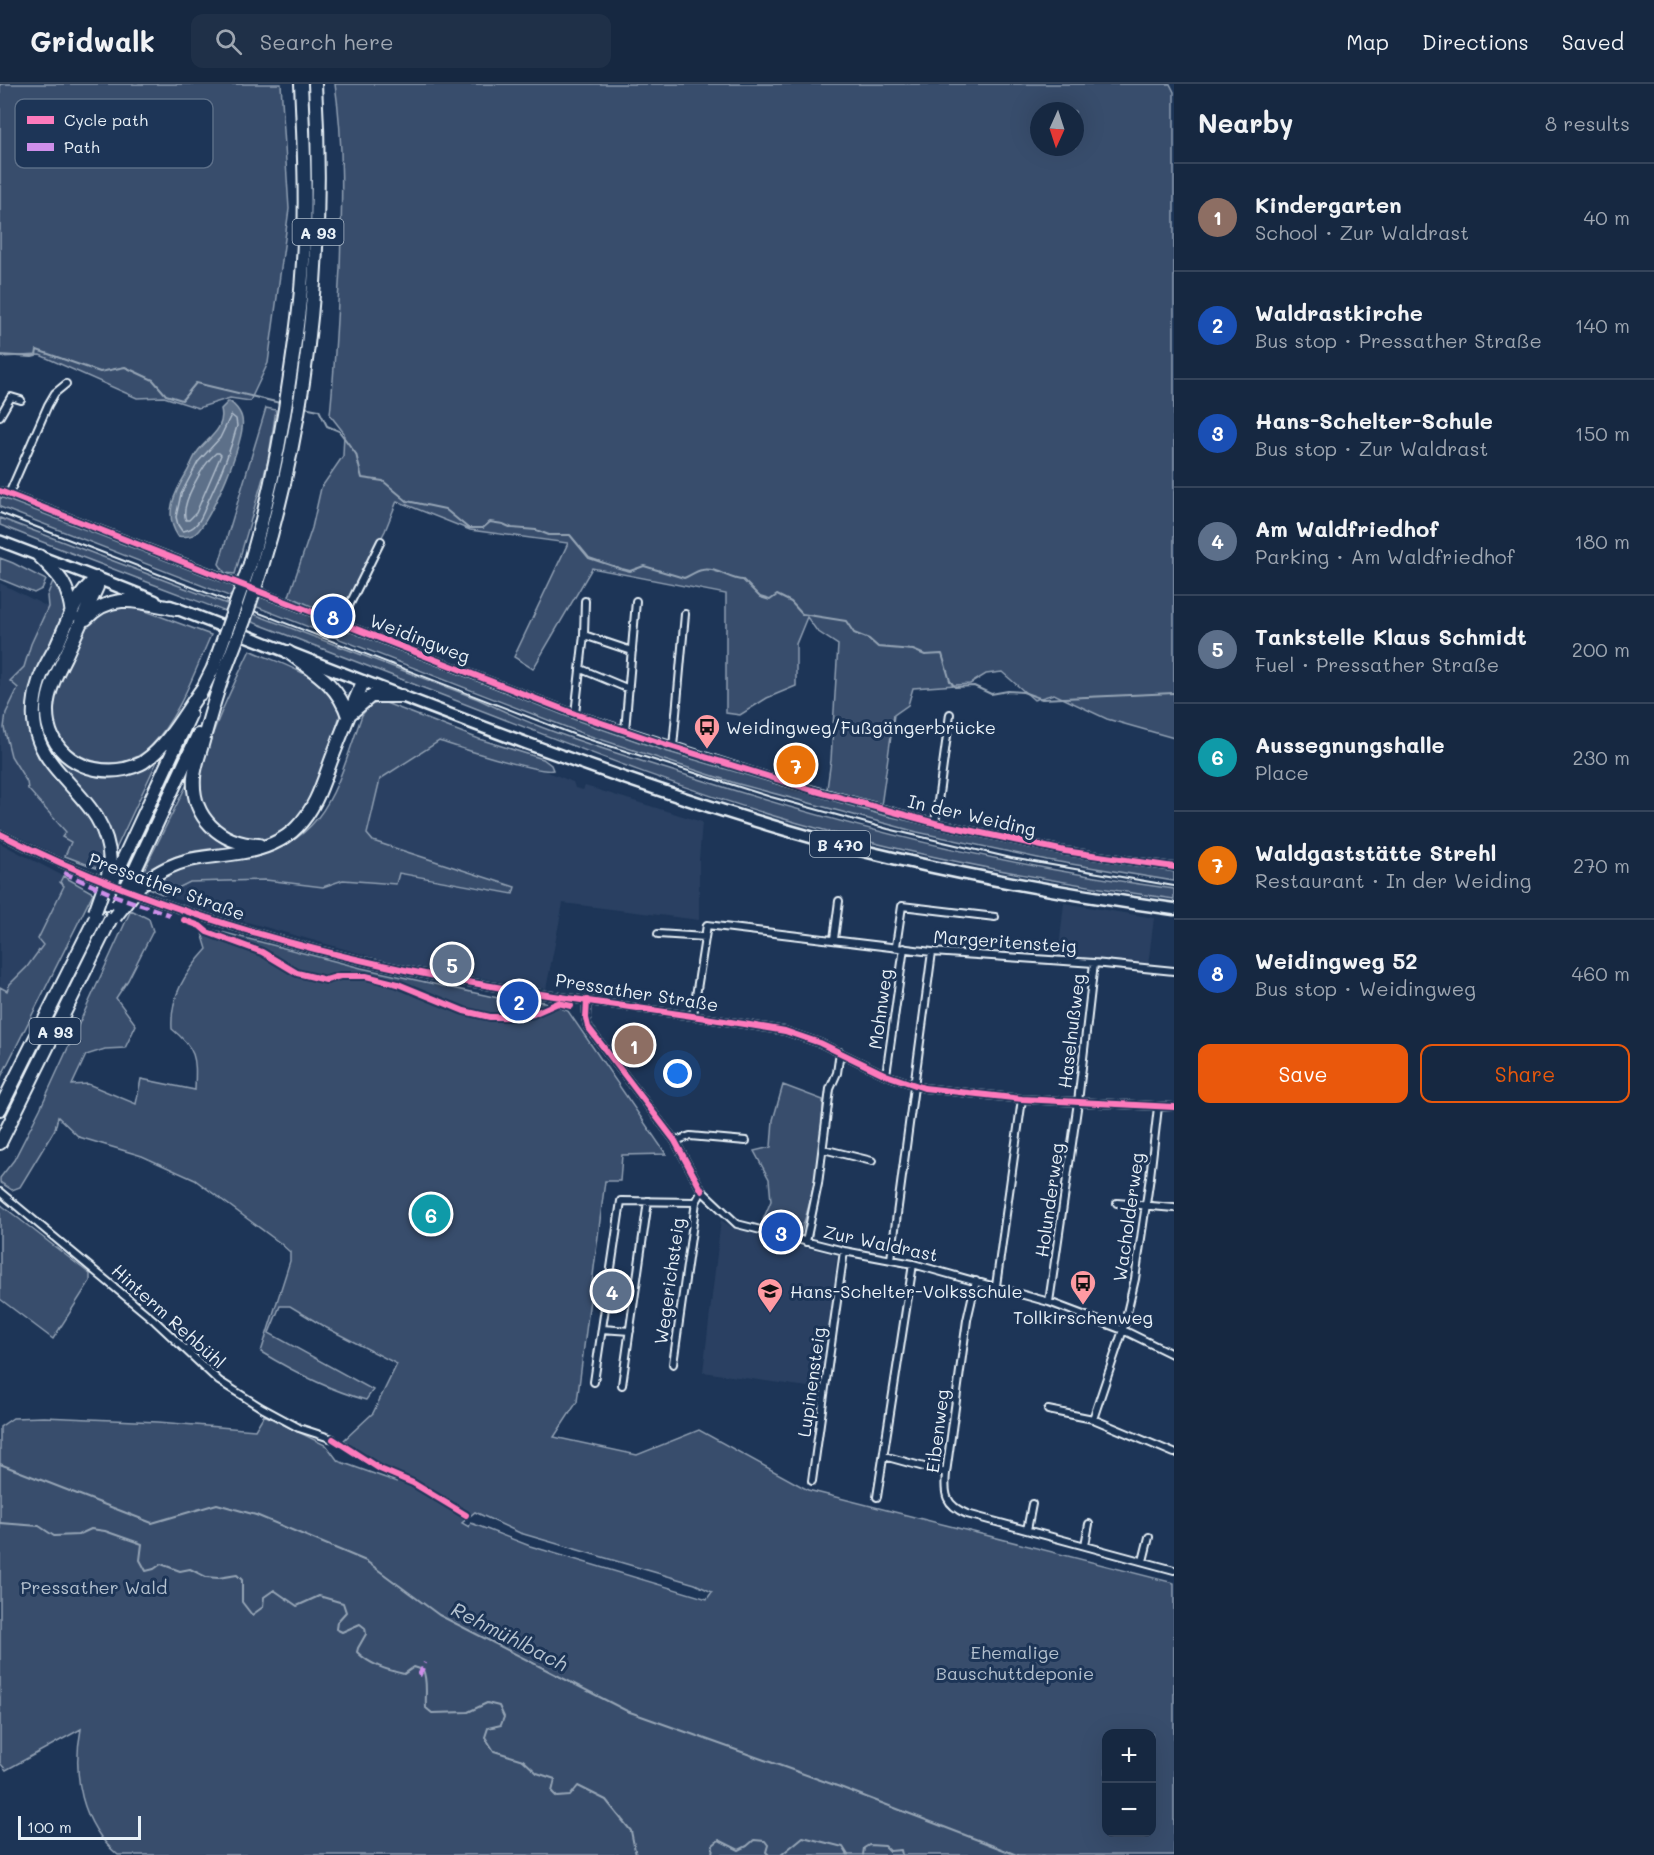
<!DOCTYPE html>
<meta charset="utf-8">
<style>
:root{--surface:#162841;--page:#1f3048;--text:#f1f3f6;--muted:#9ea6b1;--line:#35445a;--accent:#ea580c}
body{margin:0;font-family:Mali,sans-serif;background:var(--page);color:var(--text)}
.controls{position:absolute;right:18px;bottom:18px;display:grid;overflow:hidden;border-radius:12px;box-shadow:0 6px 24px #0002}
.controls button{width:54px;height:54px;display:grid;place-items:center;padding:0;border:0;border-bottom:2px solid var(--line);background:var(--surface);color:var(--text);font:30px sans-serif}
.compass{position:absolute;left:1030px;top:18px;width:54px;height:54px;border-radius:50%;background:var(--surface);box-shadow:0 6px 24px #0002;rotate:183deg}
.scale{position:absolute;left:18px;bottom:15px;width:123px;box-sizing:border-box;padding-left:6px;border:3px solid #e8f1f8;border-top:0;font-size:16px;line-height:21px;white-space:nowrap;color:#e8f1f8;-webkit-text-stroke:4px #1d3557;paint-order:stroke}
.you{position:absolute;left:678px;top:990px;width:21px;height:21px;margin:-15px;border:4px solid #fff;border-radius:50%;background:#1a73e8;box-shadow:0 0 0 9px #1a73e833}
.badge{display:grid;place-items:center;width:39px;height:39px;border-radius:50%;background:var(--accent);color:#fff;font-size:20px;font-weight:700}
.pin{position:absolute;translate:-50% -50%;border:3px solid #fff;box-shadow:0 2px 6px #0006}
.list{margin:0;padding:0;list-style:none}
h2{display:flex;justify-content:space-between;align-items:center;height:78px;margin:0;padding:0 24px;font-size:26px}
h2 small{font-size:20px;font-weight:400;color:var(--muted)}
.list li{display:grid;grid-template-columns:39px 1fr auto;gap:18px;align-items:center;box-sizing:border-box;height:108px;padding:0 24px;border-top:2px solid var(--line)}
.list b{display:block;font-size:22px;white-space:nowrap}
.list p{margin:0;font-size:20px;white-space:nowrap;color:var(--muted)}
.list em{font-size:20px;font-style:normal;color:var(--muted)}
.actions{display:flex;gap:12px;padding:18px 24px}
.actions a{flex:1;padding:14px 0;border:2px solid var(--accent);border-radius:12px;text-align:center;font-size:21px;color:var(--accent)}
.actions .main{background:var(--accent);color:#fff}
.icon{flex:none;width:33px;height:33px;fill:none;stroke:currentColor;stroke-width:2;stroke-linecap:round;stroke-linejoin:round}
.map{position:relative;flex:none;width:1174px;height:1771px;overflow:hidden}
header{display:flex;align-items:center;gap:36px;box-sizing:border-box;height:84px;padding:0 30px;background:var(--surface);border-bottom:2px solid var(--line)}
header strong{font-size:28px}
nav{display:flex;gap:33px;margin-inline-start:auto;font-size:21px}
.search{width:420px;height:54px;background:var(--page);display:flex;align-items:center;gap:15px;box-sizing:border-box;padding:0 21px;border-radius:12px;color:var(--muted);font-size:22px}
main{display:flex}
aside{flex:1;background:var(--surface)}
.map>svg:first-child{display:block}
</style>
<header>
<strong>Gridwalk</strong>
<div class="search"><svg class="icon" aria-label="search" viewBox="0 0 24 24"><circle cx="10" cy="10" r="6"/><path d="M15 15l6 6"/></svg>Search here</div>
<nav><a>Map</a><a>Directions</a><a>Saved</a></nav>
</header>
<main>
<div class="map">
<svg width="1174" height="1771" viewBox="0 0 1174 1771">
<rect width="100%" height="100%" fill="#1d3557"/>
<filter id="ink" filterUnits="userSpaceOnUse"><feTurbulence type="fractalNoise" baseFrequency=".0167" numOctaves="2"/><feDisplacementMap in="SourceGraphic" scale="12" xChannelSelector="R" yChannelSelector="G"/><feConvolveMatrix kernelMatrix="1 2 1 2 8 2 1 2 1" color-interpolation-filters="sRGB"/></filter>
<g filter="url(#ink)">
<path fill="#2a4162" d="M0 499 48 523 31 560 24 583 10 596 19 605 7 660 11 672 27 698 28 705 66 749 62 753 71 758 64 774 0 744Z
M439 657 525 683 548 688 573 698 575 704 583 706 585 702 702 738 699 776V836L563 819 546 905 395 879 229 833 164 811 190 798 266 796 323 803 343 796 396 799 399 789 513 810 373 757 367 751 380 695Z
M0 759 63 792 60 798 64 801 38 855 43 861 27 883 11 900 7 908 0 903Z
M1064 819 1154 834 1148 881 1058 873Z
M721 1136 731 1143 780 1158 837 1171 822 1305 703 1288Z"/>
<path fill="#374d6c" stroke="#909fb2" stroke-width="1.5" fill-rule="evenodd" d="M0 0H281L289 125 268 279 250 317 230 314 198 324 164 313 137 314 40 271 0 273Z
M335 0H1170L1174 8V654L1107 635 1054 610 1034 616 1002 588 986 590 970 600 913 604 908 621 894 631 881 722 827 705 831 676 838 561 817 547 807 533 796 560V602L767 614 740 631 726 629V510L592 484 533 585 514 573 568 459 470 446 397 417 385 447 338 534 289 512 312 444 321 404 343 372 344 349 330 331C335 282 337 233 340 184 342 122 344 61 335 0ZM1039 27H1075V63H1039Z
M266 324 276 326 268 377 235 490 225 489 219 480Z
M0 413 350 547 576 636 665 667 882 731 1002 757 1174 788V797L1047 776 917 748 735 699 584 650 0 423Z
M0 434 478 615C499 625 520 635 541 643 590 662 642 677 692 693 849 744 1010 783 1174 805V815C1047 797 922 774 798 739 669 702 546 651 421 603 294 553 167 506 40 457L0 441Z
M0 474 13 479 46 496 42 505 34 509 0 495Z
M53 497 63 512 65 526 37 588 28 619V639L38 673 94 740 103 769 99 785 65 772 71 758 62 753 66 748 28 705 27 698 11 672 4 644 6 629 18 604 10 597 24 583 31 560 48 523 47 512Z
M81 521 84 522 50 593 55 666C71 687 100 700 127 691 139 686 150 677 160 671L115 767C112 740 96 719 77 700 11 635 47 591 81 521Z
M110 522H132L211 551C195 587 178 635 150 663 122 691 67 681 55 642 47 615 73 561 88 539 93 533 103 527 110 522Z
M250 566C277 579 338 595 340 631 328 670 306 762 251 756 244 755 236 751 229 749 210 742 199 717 198 698 198 691 202 682 204 676 215 638 233 602 250 566Z
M383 618 479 655 543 675 551 681 553 686C539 690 458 663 439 657L380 695 367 750 373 757 515 803 513 810 399 789 396 800 343 796 323 803 266 796 190 798 164 811 148 804C155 798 162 792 170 787 189 776 216 778 237 775 326 764 336 704 362 631L370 621Z
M190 694C190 729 200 751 234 764 197 764 173 769 142 790Z
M63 792 93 809 0 995V903L7 907 10 900 27 883 43 861 38 855 64 802 60 798Z
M131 826 149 835 153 847 128 896 116 914 136 941 125 964 105 965 86 971 72 1001 88 1000 136 1020 141 995 195 1006C196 976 198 966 172 945 170 912 185 889 207 865L202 849 210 845 361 884 498 914 545 918 568 927 666 1070 622 1071 620 1097H605L577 1318 554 1353 637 1371 699 1346 808 1406 1174 1499V1771H118C81 1740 72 1690 81 1645L6 1686 0 1679V1343L13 1334 44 1333 158 1338 255 1346 264 1331 327 1362 338 1377 397 1398 354 1366 344 1356 373 1329 397 1280 323 1242 290 1222H280L269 1249 373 1306 366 1316C329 1306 294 1288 261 1268L290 1177V1168L280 1159 195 1096 142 1072 79 1053 58 1033 55 1045 20 1103 12 1106 0 1098V1094L14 1076 40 1025ZM475 1428 520 1449 695 1500 712 1508 707 1515 530 1462 471 1439 469 1443 462 1439ZM1106 1650H1152V1748H1106Z
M783 1001 823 1016C823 1061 815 1106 801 1148L763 1136 771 1117 769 1095 754 1067 771 1063 773 1036Z
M0 1120 90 1190V1197L53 1255 0 1215Z"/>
<path fill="#5d7089" stroke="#95a4b5" stroke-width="1.5" d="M229 317C234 320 241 328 242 335 247 353 210 438 196 449 192 453 183 453 178 452 163 430 175 408 187 388 191 381 193 374 198 367 208 354 226 345 221 325Z"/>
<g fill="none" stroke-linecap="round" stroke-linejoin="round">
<path stroke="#b0bdcc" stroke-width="1.5" d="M231 331 236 335 237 342C230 369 222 388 210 413 203 426 201 446 182 447L178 441 176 433 181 410 198 378 220 354Z
M216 369H219L221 371 196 429 189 436H186C179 421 204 379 216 369Z"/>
<path stroke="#95a4b5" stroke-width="2" d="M0 271 32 273 36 272 37 266 100 288 125 283 153 296 166 311 182 316 196 299 280 319
M304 323 319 326 327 342 339 347 356 370 362 394 383 397 407 417 445 425 468 444H483L490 438 503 440 512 444 536 446 549 451H570L589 474 622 485 630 487 644 482 684 494C689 492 696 487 702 486 717 483 729 496 743 496L760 513 770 516 777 511 791 518 802 530 846 537 854 549 869 555 878 563 913 566 925 571 942 570 950 597 955 603 974 602 991 610 1008 607 1023 608 1042 615 1174 609
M0 1380 152 1439 217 1420 256 1431 366 1477 439 1531 627 1627 840 1703 1017 1771
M0 1439 39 1442 54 1452 78 1451 91 1445 105 1447 142 1460 140 1476 146 1487 154 1485 161 1480 180 1487 190 1485 206 1493 218 1494 237 1491 242 1496V1518L252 1531 263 1523 264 1513 274 1506 297 1522 319 1512 343 1519 346 1528 337 1538 336 1545 342 1548 360 1540 365 1544 366 1550 358 1564 357 1568C370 1581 387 1586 404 1590L414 1583 423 1586C428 1596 425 1612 426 1624L432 1629 468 1628 487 1619 499 1622 504 1633 501 1641 488 1644 485 1653 494 1667 523 1676 537 1689 555 1695 552 1708 557 1713 570 1712 578 1702 606 1716 631 1747 636 1771
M666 1771H676
M712 1771 713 1761 719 1756 739 1766 747 1762 754 1756 765 1757 768 1761 766 1768 769 1771
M781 1771 803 1753 843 1763 848 1771
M863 1771 864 1764 869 1761 885 1762 890 1767 901 1766 902 1771"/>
<g stroke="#e8f1f8" stroke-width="10">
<path id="street" d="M0 332 11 313 21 316
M0 407 243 501
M9 410 48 321 55 309 66 300
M252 505 575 630 785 698 935 739 1065 767 1174 783
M340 540 381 457
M584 551 632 567
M581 585 629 605
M575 630 584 551 585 517
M625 647 636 517
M673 663 685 530
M935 739 950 630
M0 750C120 811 251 852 382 881 515 911 651 923 785 947L820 959 886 991 924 1004 1022 1015 1174 1023
M658 850 705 853
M834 855 839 817
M896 862 902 822 995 833
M587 916 586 934 588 943 675 1057 702 1107 737 1140 844 1167 913 1180 1049 1218 1123 1246 1174 1271
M693 931 707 841 932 868 1094 879 1174 887
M886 991 904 864
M1158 1023 1150 1093 1135 1195 1123 1246 1093 1335 1174 1369
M675 1057 690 1052 746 1057
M823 1065 872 1077
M0 1108 155 1237 219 1297 262 1324 299 1344 333 1355
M1117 1119 1174 1124
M806 1158 818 1100 830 1005 837 989 840 968
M891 1175 932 868
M976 1197 967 1236 946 1389C944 1410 945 1421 967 1430L1174 1486
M996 1202 1022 1015
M1049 1218 1078 1018 1094 879
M602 1245 630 1247
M673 1280 696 1118
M594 1298 621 1117 696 1118 702 1107
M622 1301 648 1117
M1048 1326 1093 1335
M884 1372 946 1389
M812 1397 844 1167
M877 1413 913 1180
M1027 1446 1032 1420
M1085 1461 1089 1440
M1143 1477 1149 1453"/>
</g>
<g stroke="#e8f1f8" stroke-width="14">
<path id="secondary" d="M0 457 97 494"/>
</g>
<g stroke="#e8f1f8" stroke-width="15">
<path id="primary" d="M97 494 155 517
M170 522C374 601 576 684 786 746 913 783 1043 807 1174 825"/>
</g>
<g stroke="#e8f1f8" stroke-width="16">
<path id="highway" d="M39 472C60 492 69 501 72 531
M250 480C268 418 281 356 290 292 295 259 300 226 302 192 307 128 304 64 301 0
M261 486C309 328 325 165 315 0
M97 494V503C87 525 77 547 67 569 58 587 48 605 47 625 46 669 85 693 125 685 132 683 141 681 146 676 168 661 186 627 202 605
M97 494C77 509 67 539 57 561 51 572 44 583 40 594 8 690 107 697 110 778
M86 535C113 506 143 519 177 525
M288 568C314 588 337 599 348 632
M225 586C216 609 210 633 203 657 200 669 195 681 194 693 191 733 220 760 259 761
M200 610 213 584
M351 629 371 612H402
M120 782 190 631
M135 786 198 651
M153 792C187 770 207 775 244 768 263 765 284 757 297 743 316 724 323 698 332 674 342 648 352 623 363 598
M0 1025 98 829
M0 1059 112 832"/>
</g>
<use href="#street" stroke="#1d3557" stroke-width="6"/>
<use href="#secondary" stroke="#1d3557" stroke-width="9"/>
<use href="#primary" stroke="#1d3557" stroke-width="10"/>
<use href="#highway" stroke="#1d3557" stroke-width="12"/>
<path stroke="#e8f1f8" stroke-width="2" d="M0 429 578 652 771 713 888 745 1011 774 1174 802"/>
<g stroke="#e8f1f8" stroke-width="16" stroke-linecap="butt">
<path id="highway-bridge" d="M213 584 250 480
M225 586 244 537 261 486
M109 805 120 782
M118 820 135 786
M95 828 108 791 110 778
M115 833 140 801 153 792"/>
</g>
<use href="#highway-bridge" stroke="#1d3557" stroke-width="12"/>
<path stroke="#ce8fe9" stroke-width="4.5" stroke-dasharray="9 4.5" stroke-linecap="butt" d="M64 789 116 812 170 831
M419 1592 425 1579"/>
<g stroke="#1d3557" stroke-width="10">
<path id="cycleway" d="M0 407 575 630 673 663 812 706 935 739 1065 767 1174 783
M0 750C120 811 251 852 382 881 515 911 651 923 785 947L820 959 886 991 924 1004 1022 1015 1174 1023
M184 836 200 842 207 848 262 868 297 889 326 896 340 892H366L398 900 464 927 490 933H519L533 930 558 919 571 922
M587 916 586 934 588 943 675 1057 702 1107
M333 1355 380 1385 413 1399 466 1431"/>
</g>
<use href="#cycleway" stroke="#fd7abc" stroke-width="6"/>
</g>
</g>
<defs>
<g id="bus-pin" transform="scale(1.35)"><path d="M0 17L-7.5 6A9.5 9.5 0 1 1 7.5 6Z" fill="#ff9aa2" stroke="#1d3557"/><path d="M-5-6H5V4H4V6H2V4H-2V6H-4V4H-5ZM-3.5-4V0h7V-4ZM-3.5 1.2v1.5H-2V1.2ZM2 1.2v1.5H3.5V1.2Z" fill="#111"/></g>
<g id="school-pin" transform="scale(1.35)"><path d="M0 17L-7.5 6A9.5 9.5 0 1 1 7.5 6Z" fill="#ff9aa2" stroke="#1d3557"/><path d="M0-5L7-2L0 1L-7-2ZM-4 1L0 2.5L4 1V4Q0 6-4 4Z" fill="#111"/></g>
</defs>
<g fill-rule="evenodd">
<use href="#bus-pin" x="707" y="643"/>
<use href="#bus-pin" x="1083" y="1199"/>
<use href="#school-pin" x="770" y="1207"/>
</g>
<g text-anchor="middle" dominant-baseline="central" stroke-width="6" stroke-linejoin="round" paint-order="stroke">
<g fill="#1d3557" stroke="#abb9c8" stroke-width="1.5">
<rect x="292.5" y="135" width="51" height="26" rx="4.5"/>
<rect x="810" y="747" width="60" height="26" rx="4.5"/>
<rect x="29.5" y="934" width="51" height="26" rx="4.5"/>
</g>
<g font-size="16" font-weight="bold" fill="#e8f1f8">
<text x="318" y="148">A 93</text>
<text x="840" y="760">B 470</text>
<text x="55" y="947">A 93</text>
</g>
<g font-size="18" fill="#e8f1f8" stroke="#1d3557">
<text transform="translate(420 554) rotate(21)">Weidingweg</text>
<text transform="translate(972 731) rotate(13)">In der Weiding</text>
<text transform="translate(167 802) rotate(20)">Pressather Straße</text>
<text transform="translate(1005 857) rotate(4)">Margeritensteig</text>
<text transform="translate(637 908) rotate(9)">Pressather Straße</text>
<text transform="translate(880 925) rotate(-82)">Mohnweg</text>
<text transform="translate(1071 947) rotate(-83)">Haselnußweg</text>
<text transform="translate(1049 1116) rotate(-82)">Holunderweg</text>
<text transform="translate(1128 1133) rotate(-82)">Wacholderweg</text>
<text transform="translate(881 1159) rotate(12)">Zur Waldrast</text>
<text transform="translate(669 1197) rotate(-82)">Wegerichsteig</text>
<text transform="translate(169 1232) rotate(42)">Hinterm Rehbühl</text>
<text transform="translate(811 1298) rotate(-82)">Lupinensteig</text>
<text transform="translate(937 1347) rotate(-83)">Eibenweg</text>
</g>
<g font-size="18" fill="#e8f1f8" stroke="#1d3557" text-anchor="start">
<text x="726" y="643">Weidingweg/Fußgängerbrücke</text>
<text x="790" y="1207">Hans-Schelter-Volksschule</text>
<text x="1083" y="1233" text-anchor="middle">Tollkirschenweg</text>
</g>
<g font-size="18" fill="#b3c0ce" stroke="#1d3557">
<text x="94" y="1503">Pressather Wald</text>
<text x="1015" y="1568">Ehemalige<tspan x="1015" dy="21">Bauschuttdeponie</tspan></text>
</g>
<g font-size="20" font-style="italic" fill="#b7c4d1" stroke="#1d3557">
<text transform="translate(510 1552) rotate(27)">Rehmühlbach</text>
</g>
</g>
<rect x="15" y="15" width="198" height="69" rx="9" fill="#1d3557" stroke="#5a6d87" stroke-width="1.5"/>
<rect x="27" y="32" width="27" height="8" fill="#fd7abc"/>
<rect x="27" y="59" width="27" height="8" fill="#ce8fe9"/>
<g font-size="16" fill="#e8f1f8">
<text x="64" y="42">Cycle path</text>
<text x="64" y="69">Path</text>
</g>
</svg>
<div class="controls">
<button>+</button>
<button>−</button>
</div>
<svg class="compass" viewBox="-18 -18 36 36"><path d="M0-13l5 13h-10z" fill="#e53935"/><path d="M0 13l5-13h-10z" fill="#9ea6b1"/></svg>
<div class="scale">100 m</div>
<div class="you"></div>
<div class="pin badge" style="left:634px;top:961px;background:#8d6e63">1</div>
<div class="pin badge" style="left:519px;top:917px;background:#1a4fb4">2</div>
<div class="pin badge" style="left:781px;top:1148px;background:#1a4fb4">3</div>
<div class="pin badge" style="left:612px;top:1207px;background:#5c6f8a">4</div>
<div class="pin badge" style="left:452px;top:880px;background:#5c6f8a">5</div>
<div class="pin badge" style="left:431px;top:1130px;background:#0f9aa8">6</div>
<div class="pin badge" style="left:796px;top:681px;background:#e8710a">7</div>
<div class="pin badge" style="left:333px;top:532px;background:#1a4fb4">8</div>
</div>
<aside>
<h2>Nearby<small>8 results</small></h2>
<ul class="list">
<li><span class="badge" style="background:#8d6e63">1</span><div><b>Kindergarten</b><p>School · Zur Waldrast</p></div><em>40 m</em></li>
<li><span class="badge" style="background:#1a4fb4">2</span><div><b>Waldrastkirche</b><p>Bus stop · Pressather Straße</p></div><em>140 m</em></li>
<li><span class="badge" style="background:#1a4fb4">3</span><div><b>Hans-Schelter-Schule</b><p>Bus stop · Zur Waldrast</p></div><em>150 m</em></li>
<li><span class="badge" style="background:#5c6f8a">4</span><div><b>Am Waldfriedhof</b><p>Parking · Am Waldfriedhof</p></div><em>180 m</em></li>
<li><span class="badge" style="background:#5c6f8a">5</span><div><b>Tankstelle Klaus Schmidt</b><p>Fuel · Pressather Straße</p></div><em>200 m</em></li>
<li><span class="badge" style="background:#0f9aa8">6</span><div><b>Aussegnungshalle</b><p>Place</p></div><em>230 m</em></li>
<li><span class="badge" style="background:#e8710a">7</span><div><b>Waldgaststätte Strehl</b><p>Restaurant · In der Weiding</p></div><em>270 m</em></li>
<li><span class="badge" style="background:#1a4fb4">8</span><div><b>Weidingweg 52</b><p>Bus stop · Weidingweg</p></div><em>460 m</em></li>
</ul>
<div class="actions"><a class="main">Save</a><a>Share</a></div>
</aside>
</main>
